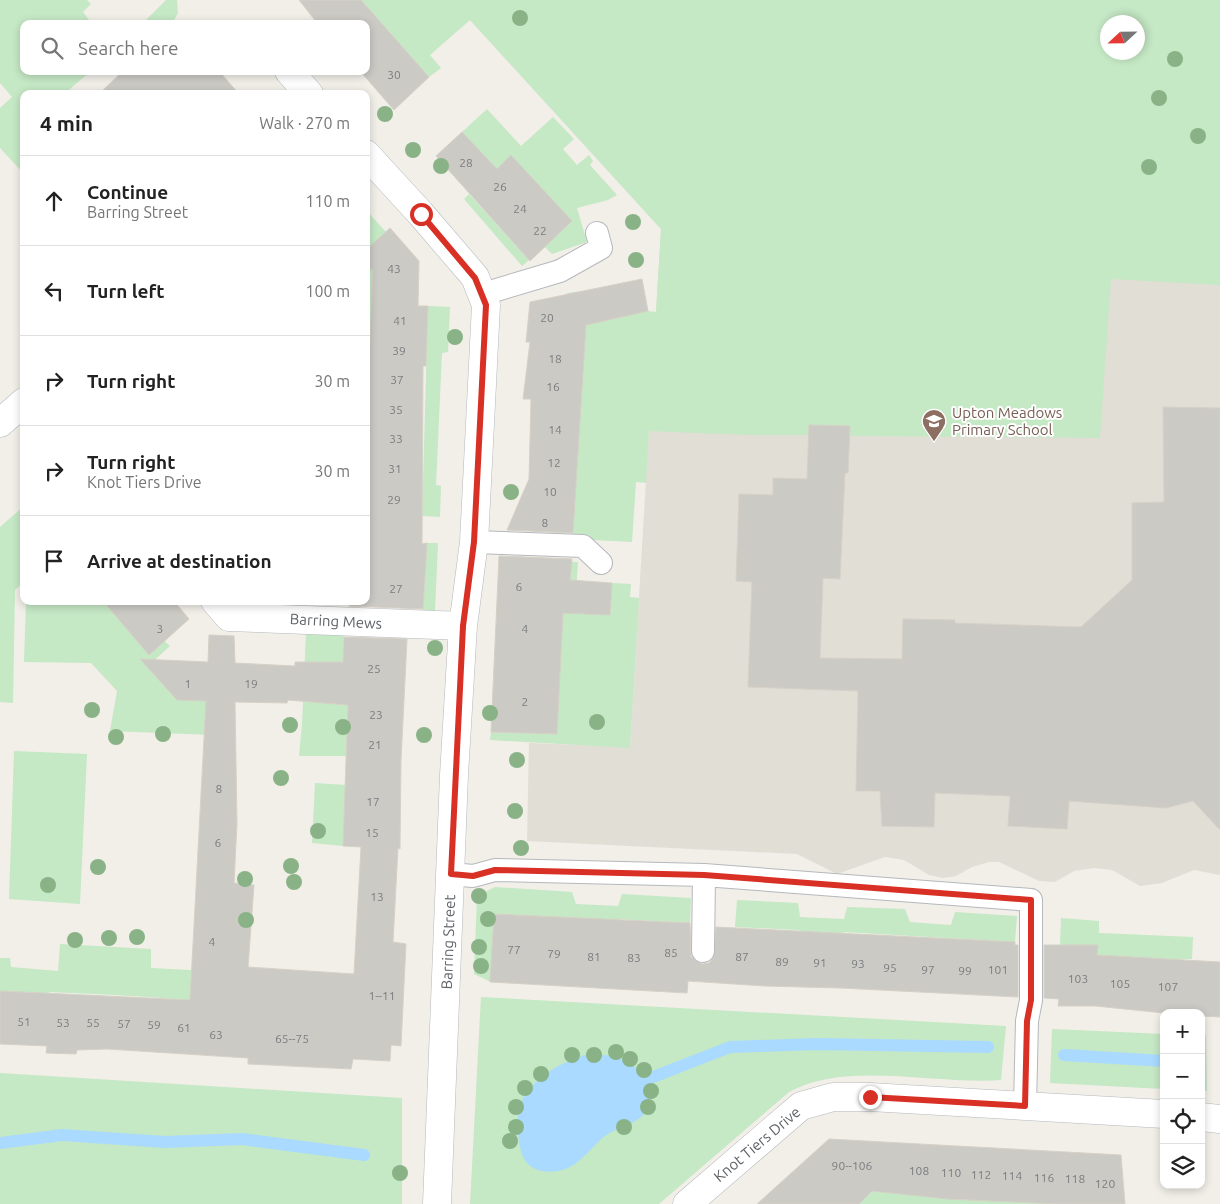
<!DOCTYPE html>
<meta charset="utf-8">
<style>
:root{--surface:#fff;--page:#f6f6f6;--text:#222;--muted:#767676;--line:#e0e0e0}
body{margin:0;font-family:Ubuntu,sans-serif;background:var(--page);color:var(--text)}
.controls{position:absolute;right:15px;bottom:15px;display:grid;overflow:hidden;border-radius:10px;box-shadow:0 2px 8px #0003}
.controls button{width:45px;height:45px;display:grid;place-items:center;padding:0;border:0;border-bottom:1px solid var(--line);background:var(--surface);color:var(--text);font:25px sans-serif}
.compass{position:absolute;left:1100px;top:15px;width:45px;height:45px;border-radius:50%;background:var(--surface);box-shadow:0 2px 8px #0003;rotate:248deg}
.stop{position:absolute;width:15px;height:15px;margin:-11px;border:4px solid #d93025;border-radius:50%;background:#fff}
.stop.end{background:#d93025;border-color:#fff;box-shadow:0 1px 5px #0008}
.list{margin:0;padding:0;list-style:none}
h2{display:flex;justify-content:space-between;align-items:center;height:65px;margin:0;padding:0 20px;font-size:21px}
h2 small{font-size:16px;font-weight:400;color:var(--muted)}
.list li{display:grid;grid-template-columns:32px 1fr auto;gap:15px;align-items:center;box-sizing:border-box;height:90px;padding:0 20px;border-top:1px solid var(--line)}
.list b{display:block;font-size:19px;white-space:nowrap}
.list p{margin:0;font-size:16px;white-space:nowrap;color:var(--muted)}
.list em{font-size:16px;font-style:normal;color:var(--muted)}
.icon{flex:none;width:28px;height:28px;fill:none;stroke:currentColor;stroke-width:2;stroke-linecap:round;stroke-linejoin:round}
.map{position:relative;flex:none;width:1220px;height:1204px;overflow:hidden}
.search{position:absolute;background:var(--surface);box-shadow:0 2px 8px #0003;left:20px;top:20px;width:350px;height:55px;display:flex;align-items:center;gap:12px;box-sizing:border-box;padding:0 18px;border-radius:10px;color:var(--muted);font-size:19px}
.panel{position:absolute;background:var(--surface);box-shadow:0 2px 8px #0003;left:20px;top:90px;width:350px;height:515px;border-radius:10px}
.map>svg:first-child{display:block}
</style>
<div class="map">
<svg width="1220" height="1204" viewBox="0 0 1220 1204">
<rect width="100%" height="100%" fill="#f1efe8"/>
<path fill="#e1ded6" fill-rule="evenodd" d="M1220 0V875L1194 870 1162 883 1140 886 1112 870 1094 868 1074 871 1055 882 1039 881 999 862H989L972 867 956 876 943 878 929 875 904 860 885 857 837 874 797 854 527 841 529 743 630 747 661 229 470 20ZM1108 22H1138V52H1108Z"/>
<path fill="#c5e8c5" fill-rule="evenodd" d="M0 0H87L91 4 83 12 92 24H24V71H91L64 94H24V174L0 148V108L12 97 0 83Z
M166 0H177L178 13 172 24H142Z
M361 0H1220V285L1111 279 1100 438 850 436V426L809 425 808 435H748L649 431 646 483 636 482 632 542 573 539 576 478 563 343 567 293 589 290 598 322 648 311 656 312 661 229 470 20 430 55 441 68 429 77ZM1108 22H1138V52H1108Z
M487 109 521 146 553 117 574 139 563 149 577 165 589 155 593 161 590 165 617 195 608 200 577 208 587 242 552 254 545 247 571 221 511 155 497 169 462 132Z
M469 194 529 260 522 266 464 199Z
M366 210 386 232 366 250Z
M366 265 374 271 366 450Z
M428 306 450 307 448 352 442 353 436 485 441 486 440 517 422 516Z
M24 506V582L15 590 13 703 0 702V527Z
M427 543H438L435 611 423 610Z
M542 561 578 562 575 605 594 614 610 615 612 583 631 584 630 597 639 598 630 748 490 740 491 732 557 734 560 670Z
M26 601H103L144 649 159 636 170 646 147 667 177 700 213 701 212 735 110 731 117 691 91 663 24 662Z
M306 633H344L341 697 348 698 346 756H299L302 724Z
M14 751 87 754 80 904 9 899Z
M315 783 346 785 343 846 312 843Z
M495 887 572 892 576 904 618 906 622 894 691 898 690 923 617 919 616 925 574 918 495 914 491 982 474 974 477 896Z
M737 900 798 903 800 917 844 919 847 907 905 909 910 922 951 925 955 912 1017 916 1015 942 844 932 843 938 800 936 799 930 735 927Z
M1061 918 1099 921V933L1193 937 1192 959H1146L1097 955 1098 946 1060 945Z
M60 944 151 949V968L229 972 234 1004C172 998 111 994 49 992V998L0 996V958H10L11 967 58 971Z
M481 997 1006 1026 1001 1080C937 1085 845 1060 789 1092L659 1204H470Z
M1052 1029 1164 1034V1089L1050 1083Z
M1201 1035H1206L1207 1091 1201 1090Z
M0 1073 402 1098V1204H0Z
M876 1187C935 1203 996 1199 1057 1204H859Z"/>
<path fill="#aadaff" d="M588 1054C618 1055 627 1058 648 1079 649 1086 651 1095 650 1102 646 1123 620 1126 606 1135 593 1145 583 1161 568 1168 556 1173 538 1174 528 1164 517 1154 515 1115 521 1102 534 1076 562 1062 588 1054Z"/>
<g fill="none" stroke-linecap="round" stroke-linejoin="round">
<path stroke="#aadaff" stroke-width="12" d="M1064 1055 1164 1061
M648 1079 730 1047 816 1044 988 1047
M0 1143 62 1135 165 1142 242 1139 364 1155"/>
</g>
<path fill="#cccac5" stroke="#d6d1c6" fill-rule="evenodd" d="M299 0H361L429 77 394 110 360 71H366V24H318Z
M123 71H219L239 94H99Z
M462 132 497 169 511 155 572 221 530 261 436 156Z
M390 228 419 261 418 306H428L426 366H423L422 544 427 543 423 609 349 606V601H366V442L373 271 366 265V250Z
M642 279 648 311 586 325 573 533 507 530 529 479 531 399H523L530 342H526L530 302Z
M1163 407 1220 408V830L1193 801 1166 808 1069 801 1067 829 1008 826 1010 796 935 793 934 827 882 826 880 791H856L858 691 748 687 752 582 736 581 739 494 773 495V478L807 479 809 425 850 426 848 473H845L840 579 823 578 820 658 902 659 903 619 955 620V623L1081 627 1132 580V503L1164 502Z
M499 556 572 559 570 580 612 583 610 615 563 613 557 734 491 732Z
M103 601H174L189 619 149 655Z
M209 635 234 636 235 663 295 666V662H343L344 637 407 639 401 760 400 849 398 848 393 942 406 944 401 1046 391 1045 390 1061 353 1059 351 1069 248 1064V1058L107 1049 77 1050 76 1054 46 1053 47 1046 0 1044V991L190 1000 206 701 177 700 140 659 208 662ZM288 700 348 705 343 846 361 847 354 974 248 967 254 885 234 883 237 823 235 702 287 703Z
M494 914 690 923 691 957 702 964 709 963 714 957 716 927 1015 942V945H1018V997L840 988 764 986 688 981 687 993 490 982Z
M1044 945H1098L1097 955 1220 962V1017L1201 1016V1013H1164L1095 1006H1058L1059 999 1044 998Z
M829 1139 1121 1155 1125 1204H1057L948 1199 872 1191 859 1204H757Z"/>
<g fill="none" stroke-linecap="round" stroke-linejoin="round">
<g stroke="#b5b8bc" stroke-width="24">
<path id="lane" d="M483 294 560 271 601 248 597 233
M474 542 583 546 601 563
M451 874 473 876 495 870 704 875 1031 900V1000L1027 1021 1025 1106
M703 951 704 875"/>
</g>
<g stroke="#b5b8bc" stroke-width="29">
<path id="street" d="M289 71 309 94
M366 154 421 214 475 277 486 305 474 542 463 626 454 775 437 1204
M0 423 24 402
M215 601 229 617 463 626
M1201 1117 1220 1119
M687 1204 801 1106 833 1097H870L1164 1114"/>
</g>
<use href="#lane" stroke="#fff" stroke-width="22"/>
<use href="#street" stroke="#fff" stroke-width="28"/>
</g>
<g fill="#89b387">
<circle cx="520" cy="18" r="8"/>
<circle cx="1175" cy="59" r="8"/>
<circle cx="1159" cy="98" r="8"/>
<circle cx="385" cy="114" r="8"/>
<circle cx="1198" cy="136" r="8"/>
<circle cx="413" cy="150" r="8"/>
<circle cx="441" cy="166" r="8"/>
<circle cx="1149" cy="167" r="8"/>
<circle cx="633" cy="222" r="8"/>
<circle cx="636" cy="260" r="8"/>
<circle cx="455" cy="337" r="8"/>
<circle cx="511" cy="492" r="8"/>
<circle cx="435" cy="648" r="8"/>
<circle cx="92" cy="710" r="8"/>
<circle cx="490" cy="713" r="8"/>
<circle cx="597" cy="722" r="8"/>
<circle cx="290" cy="725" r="8"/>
<circle cx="343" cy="727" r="8"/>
<circle cx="163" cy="734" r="8"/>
<circle cx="424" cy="735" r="8"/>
<circle cx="116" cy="737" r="8"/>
<circle cx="517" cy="760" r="8"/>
<circle cx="281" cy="778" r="8"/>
<circle cx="515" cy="811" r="8"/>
<circle cx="318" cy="831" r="8"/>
<circle cx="521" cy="848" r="8"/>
<circle cx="291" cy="866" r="8"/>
<circle cx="98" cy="867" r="8"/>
<circle cx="245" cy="879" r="8"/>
<circle cx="294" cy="882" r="8"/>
<circle cx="48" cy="885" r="8"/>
<circle cx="479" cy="896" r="8"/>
<circle cx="488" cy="919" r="8"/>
<circle cx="246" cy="920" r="8"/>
<circle cx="137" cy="937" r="8"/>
<circle cx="109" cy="938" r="8"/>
<circle cx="75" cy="940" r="8"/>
<circle cx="479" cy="947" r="8"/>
<circle cx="481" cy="966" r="8"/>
<circle cx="616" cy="1052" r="8"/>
<circle cx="572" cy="1055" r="8"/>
<circle cx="594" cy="1055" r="8"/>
<circle cx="630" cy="1059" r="8"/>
<circle cx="644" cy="1070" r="8"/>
<circle cx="541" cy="1074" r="8"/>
<circle cx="525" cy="1088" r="8"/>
<circle cx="651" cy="1091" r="8"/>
<circle cx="516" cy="1107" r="8"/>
<circle cx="648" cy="1107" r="8"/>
<circle cx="516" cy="1127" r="8"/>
<circle cx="624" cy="1127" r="8"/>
<circle cx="510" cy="1141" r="8"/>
<circle cx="400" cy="1173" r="8"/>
</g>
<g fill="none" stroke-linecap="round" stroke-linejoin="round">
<path stroke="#d93025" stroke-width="6" d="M421 214 475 278 486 305 474 542 463 626 451 874 473 876 495 870 704 875 1031 900V1000L1027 1021 1025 1106 870 1097"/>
</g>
<defs>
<g id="school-pin" transform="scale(1.25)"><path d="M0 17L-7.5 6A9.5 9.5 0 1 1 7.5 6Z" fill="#8d6e63" stroke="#fff"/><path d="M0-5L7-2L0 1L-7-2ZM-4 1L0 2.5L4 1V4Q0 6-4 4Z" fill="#fff"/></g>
</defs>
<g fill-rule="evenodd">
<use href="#school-pin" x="934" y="421"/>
</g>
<g text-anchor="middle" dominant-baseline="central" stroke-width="4" stroke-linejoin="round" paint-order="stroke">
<g font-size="12" fill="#7a7d7f">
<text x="394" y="74">30</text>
<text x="466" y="162">28</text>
<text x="500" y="186">26</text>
<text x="520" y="208">24</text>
<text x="540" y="230">22</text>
<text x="394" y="268">43</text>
<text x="547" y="317">20</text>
<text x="400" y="320">41</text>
<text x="399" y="350">39</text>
<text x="555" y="358">18</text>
<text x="397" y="379">37</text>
<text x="553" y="386">16</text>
<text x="396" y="409">35</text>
<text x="555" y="429">14</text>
<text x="396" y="438">33</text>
<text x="554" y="462">12</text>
<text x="395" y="468">31</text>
<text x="550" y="491">10</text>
<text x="394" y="499">29</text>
<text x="545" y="522">8</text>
<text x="519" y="586">6</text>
<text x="396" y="588">27</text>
<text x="160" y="628">3</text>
<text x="525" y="628">4</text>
<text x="374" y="668">25</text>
<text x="188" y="683">1</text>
<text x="251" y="683">19</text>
<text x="525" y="701">2</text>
<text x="376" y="714">23</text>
<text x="375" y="744">21</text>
<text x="219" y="788">8</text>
<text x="373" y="801">17</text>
<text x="372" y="832">15</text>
<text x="218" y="842">6</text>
<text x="377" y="896">13</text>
<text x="212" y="941">4</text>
<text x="514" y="949">77</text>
<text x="671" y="952">85</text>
<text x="554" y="953">79</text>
<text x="594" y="956">81</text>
<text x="742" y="956">87</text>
<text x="634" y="957">83</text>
<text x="782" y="961">89</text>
<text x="820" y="962">91</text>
<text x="858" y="963">93</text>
<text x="890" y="967">95</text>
<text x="928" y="969">97</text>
<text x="998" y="969">101</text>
<text x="965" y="970">99</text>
<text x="1078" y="978">103</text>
<text x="1120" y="983">105</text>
<text x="1168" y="986">107</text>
<text x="382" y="995">1--11</text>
<text x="24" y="1021">51</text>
<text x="63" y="1022">53</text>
<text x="93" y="1022">55</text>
<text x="124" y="1023">57</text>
<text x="154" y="1024">59</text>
<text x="184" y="1027">61</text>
<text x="216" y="1034">63</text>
<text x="292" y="1038">65--75</text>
<text x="852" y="1165">90--106</text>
<text x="919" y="1170">108</text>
<text x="951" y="1172">110</text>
<text x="981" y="1174">112</text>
<text x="1012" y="1175">114</text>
<text x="1044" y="1177">116</text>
<text x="1075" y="1178">118</text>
<text x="1105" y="1183">120</text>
</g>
<g font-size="15" fill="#785e54" stroke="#fff" text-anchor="start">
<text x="952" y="412">Upton Meadows<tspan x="952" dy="17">Primary School</tspan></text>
</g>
<g font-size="15" fill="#5f6368" stroke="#fff">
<text transform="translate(336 621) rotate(3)">Barring Mews</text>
<text transform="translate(448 942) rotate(-88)">Barring Street</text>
<text transform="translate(757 1144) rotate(-40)">Knot Tiers Drive</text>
</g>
</g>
</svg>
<div class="controls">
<button>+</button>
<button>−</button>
<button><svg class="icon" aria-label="locate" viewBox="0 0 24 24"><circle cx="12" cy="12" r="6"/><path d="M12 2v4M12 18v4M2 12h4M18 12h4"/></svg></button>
<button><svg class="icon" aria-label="layers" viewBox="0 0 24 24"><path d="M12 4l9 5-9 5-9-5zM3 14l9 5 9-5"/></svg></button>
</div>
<svg class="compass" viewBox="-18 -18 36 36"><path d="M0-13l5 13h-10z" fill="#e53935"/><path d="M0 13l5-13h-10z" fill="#767676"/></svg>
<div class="stop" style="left:421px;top:214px"></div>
<div class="stop end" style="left:870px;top:1097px"></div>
<div class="search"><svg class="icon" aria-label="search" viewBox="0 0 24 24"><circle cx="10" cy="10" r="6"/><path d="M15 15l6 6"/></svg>Search here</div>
<section class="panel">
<h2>4 min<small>Walk · 270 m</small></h2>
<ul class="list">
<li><svg class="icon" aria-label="ahead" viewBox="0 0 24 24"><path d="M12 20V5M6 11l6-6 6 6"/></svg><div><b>Continue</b><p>Barring Street</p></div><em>110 m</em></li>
<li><svg class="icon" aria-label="left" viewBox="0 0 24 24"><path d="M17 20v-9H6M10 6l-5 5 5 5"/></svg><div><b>Turn left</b></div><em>100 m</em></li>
<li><svg class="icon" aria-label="right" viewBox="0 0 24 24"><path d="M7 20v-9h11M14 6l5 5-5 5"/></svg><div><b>Turn right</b></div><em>30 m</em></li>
<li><svg class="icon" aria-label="right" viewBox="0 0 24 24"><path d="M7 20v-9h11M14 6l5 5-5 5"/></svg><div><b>Turn right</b><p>Knot Tiers Drive</p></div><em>30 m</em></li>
<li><svg class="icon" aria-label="arrive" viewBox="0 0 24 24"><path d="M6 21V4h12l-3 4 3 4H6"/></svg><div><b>Arrive at destination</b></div></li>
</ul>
</section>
</div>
